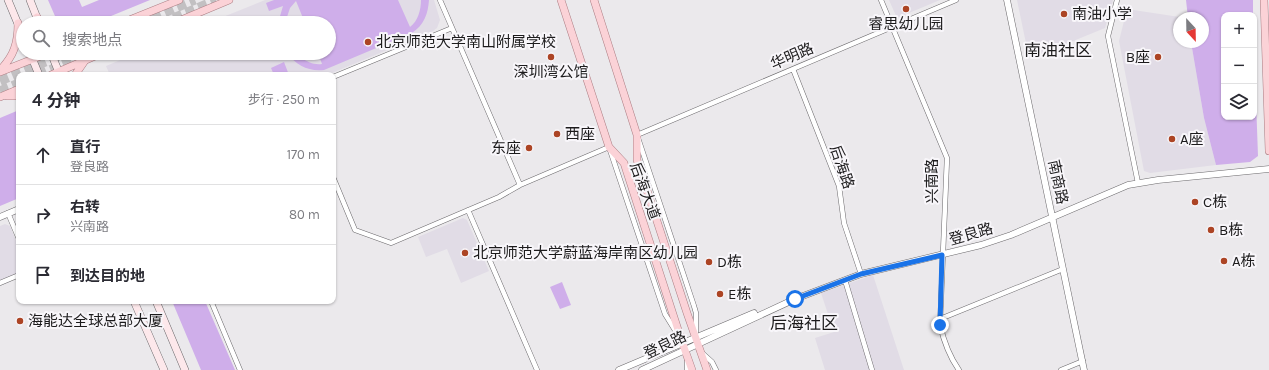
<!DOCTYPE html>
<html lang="zh">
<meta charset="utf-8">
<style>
:root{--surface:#fff;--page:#f2f2f3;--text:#2b2b33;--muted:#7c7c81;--line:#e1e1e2}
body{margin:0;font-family:Karla,"Noto Sans SC",sans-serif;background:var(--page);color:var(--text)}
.controls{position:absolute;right:12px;top:12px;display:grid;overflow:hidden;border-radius:8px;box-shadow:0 1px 3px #0004}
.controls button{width:36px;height:36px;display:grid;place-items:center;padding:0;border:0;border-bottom:1px solid var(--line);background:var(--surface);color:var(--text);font:20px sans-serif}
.compass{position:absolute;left:1173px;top:12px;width:36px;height:36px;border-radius:50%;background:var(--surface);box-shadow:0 1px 3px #0004;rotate:158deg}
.stop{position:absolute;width:12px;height:12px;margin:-9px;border:3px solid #1a73e8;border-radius:50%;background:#fff}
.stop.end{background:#1a73e8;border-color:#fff;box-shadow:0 1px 4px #0008}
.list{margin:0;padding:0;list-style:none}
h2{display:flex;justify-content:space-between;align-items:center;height:52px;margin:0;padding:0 16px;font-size:17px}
h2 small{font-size:13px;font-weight:400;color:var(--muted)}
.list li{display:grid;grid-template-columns:26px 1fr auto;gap:12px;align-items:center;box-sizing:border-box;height:60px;padding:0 16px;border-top:1px solid var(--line)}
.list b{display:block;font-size:15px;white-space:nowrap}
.list p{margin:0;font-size:13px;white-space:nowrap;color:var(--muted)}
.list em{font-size:13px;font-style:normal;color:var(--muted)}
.icon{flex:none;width:22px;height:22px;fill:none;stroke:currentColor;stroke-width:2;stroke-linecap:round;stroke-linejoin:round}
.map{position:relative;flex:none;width:1269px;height:370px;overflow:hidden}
.search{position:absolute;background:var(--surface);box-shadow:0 1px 3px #0004;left:16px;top:16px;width:320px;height:44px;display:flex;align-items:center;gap:10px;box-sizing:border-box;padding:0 14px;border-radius:22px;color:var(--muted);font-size:15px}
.panel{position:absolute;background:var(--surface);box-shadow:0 1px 3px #0004;left:16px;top:72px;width:320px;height:232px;border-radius:8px}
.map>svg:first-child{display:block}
</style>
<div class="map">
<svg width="1269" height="370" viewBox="0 0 1269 370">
<rect width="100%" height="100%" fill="#ebe9ec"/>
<path fill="#e1dce6" d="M265 0H434L440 20 437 28 433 31 327 75H110L106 66 137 53H329V23H208Z
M889 0H940L897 18Z
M1017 0H1113L1105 28 1039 55 1028 53Z
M1127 9 1186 18H1179V42H1191L1204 118 1216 165 1150 173 1144 171 1119 41Z
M463 218 467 220 489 271 461 283 447 249 426 257 418 237Z
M5 224 10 226 19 248V273L0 281V226Z
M873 275 904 370H825L815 338 834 332 821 293Z"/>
<path fill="#cfaeea" d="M48 0H79L82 7 99 0H150L94 23H58Z
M274 0H398L410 27C418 21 421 10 421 0H429C428 14 424 25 412 33L324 70C309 72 296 65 287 53 301 53 306 66 322 64L318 53H329V23H305L296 1 290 8 285 23H278L283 6 269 11 266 3Z
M1186 0H1253V15H1224V117H1254V45L1258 156 1250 162 1216 165 1204 118 1191 42H1203V18H1188Z
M284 62 289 75H274L271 68Z
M19 110V198L0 206V118Z
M562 282 571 305 560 309 550 287Z
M172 301H205L235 370H201Z"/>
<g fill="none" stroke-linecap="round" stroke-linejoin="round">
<path stroke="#c2c0c2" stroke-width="9" stroke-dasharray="9 4.5" stroke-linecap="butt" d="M140 23 195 0
M161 23 216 0
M38 75 90 53
M0 81 67 53
M0 91 19 83"/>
<g stroke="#6b696c" stroke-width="5.5">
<path id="minor" d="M440 0 520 185
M881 0 947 158 940 325C944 342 949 356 959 370
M1117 0 1108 36 1138 183
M793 69 839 186 844 223 861 274
M333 77 452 28
M333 177 355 230 391 243 499 197 520 185 609 147 665 314 678 335
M468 210 537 370
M8 213 19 239
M845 280 872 370
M0 283 19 275
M211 301 240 370
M940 319 1063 269
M696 332V313L694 306 637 135 956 0
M702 353 712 362 716 370
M687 370V361
M1061 370 1083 361"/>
</g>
<g stroke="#6b696c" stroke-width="7">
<path id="tertiary" d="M1007 0 1084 370
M0 217 19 209
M619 370 754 313
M642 370 795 299 861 274 981 245 1011 235 1128 185 1158 180 1269 169"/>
</g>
<g stroke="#6b696c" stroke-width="8">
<path id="secondary" d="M8 0 23 36
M30 0 39 23
M30 53 39 75
M51 53 60 75
M134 301 164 370
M156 301 185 370"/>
</g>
<g stroke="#ac7e84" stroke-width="8">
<path id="primary" d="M561 0 609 147 624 163 681 339 692 370
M594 0 637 135V160L687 313 707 370
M1264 0 1269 151
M37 17 41 23
M122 23 179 0
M174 23 229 0
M0 70C14 56 18 43 18 23
M0 72 48 53
M51 75 102 53
M75 75 84 62
M7 96H19
M0 97 19 89"/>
</g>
<use href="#minor" stroke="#fff" stroke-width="4.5"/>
<use href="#tertiary" stroke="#fff" stroke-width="6"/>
<use href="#secondary" stroke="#fde8eb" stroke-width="7"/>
<use href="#primary" stroke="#fbd2d7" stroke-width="7"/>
</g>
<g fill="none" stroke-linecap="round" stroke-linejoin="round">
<path stroke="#1a73e8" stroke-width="5" d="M795 299 861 274 942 255 940 325"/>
</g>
<g fill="#ac4424" stroke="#f8f6fa" stroke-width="1.5">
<circle cx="906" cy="9" r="4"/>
<circle cx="1064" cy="14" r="4"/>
<circle cx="368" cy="42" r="4"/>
<circle cx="551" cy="57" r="4"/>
<circle cx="1158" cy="57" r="4"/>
<circle cx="557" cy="134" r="4"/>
<circle cx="1172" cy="139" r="4"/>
<circle cx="529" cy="148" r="4"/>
<circle cx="1195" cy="202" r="4"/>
<circle cx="1211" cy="230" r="4"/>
<circle cx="465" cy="253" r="4"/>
<circle cx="1224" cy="261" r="4"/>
<circle cx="709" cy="262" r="4"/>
<circle cx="720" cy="294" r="4"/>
<circle cx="20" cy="321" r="4"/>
</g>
<g text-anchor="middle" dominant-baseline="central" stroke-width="4" stroke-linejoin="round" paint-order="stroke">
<g font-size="15" fill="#1c1b1c" stroke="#f8f6fa" text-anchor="start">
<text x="1072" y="14">南油小学</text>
<text x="906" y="24" text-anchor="middle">睿思幼儿园</text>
<text x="376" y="42">北京师范大学南山附属学校</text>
<text x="1150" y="57" text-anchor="end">B座</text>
<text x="551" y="72" text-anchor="middle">深圳湾公馆</text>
<text x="565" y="134">西座</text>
<text x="1180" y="139">A座</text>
<text x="521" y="148" text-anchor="end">东座</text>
<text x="1203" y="202">C栋</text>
<text x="1219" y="230">B栋</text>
<text x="473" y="253">北京师范大学蔚蓝海岸南区幼儿园</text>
<text x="1232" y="261">A栋</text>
<text x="717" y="262">D栋</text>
<text x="728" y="294">E栋</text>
<text x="28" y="321">海能达全球总部大厦</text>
</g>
<g font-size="15" fill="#1c1b1c" stroke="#f8f6fa">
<text transform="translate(792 56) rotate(-23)">华明路</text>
<text transform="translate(842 167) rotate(71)">后海路</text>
<text transform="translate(932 181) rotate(-90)">兴南路</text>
<text transform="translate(1058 182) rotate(78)">南商路</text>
<text transform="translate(645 191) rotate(70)">后海大道</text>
<text transform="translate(971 234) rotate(-16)">登良路</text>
<text transform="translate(665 345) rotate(-26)">登良路</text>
</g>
<g font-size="17" fill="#1c1b1c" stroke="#f8f6fa">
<text x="1058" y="50">南油社区</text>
<text x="804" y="323">后海社区</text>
</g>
</g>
</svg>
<div class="controls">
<button>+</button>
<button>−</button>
<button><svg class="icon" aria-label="layers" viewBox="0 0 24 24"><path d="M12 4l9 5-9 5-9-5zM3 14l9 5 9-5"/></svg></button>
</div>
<svg class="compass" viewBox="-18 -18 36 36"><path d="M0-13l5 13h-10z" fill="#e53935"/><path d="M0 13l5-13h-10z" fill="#7c7c81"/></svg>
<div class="stop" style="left:795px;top:299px"></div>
<div class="stop end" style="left:940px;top:325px"></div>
<div class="search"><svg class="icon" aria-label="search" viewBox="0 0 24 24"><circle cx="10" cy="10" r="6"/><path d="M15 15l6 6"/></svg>搜索地点</div>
<section class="panel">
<h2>4 分钟<small>步行 · 250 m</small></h2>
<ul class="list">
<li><svg class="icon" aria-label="ahead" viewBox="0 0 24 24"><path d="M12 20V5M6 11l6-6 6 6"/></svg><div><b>直行</b><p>登良路</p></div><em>170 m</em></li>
<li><svg class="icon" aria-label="right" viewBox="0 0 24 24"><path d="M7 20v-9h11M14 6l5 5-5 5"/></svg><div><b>右转</b><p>兴南路</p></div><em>80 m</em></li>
<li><svg class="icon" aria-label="arrive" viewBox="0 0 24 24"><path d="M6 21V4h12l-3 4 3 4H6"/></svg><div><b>到达目的地</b></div></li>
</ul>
</section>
</div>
